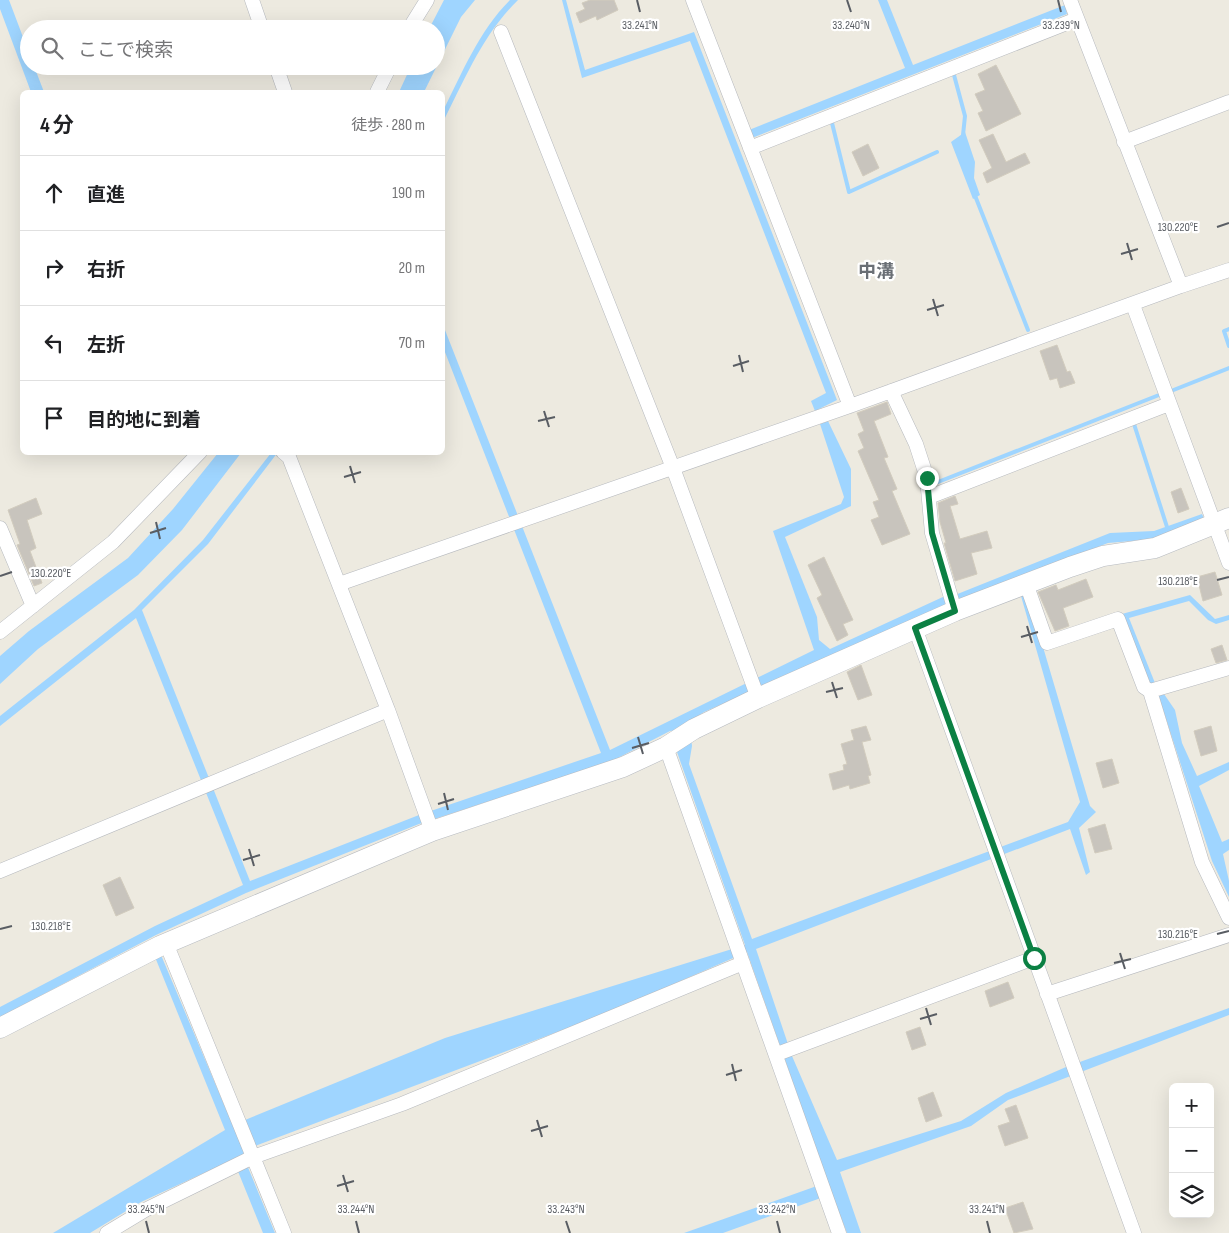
<!DOCTYPE html>
<html lang="ja">
<meta charset="utf-8">
<style>
:root{--surface:#fff;--page:#f6f6f6;--text:#202124;--muted:#757577;--line:#e0e0e0}
body{margin:0;font-family:"Sofia Sans Condensed","Noto Sans JP",sans-serif;background:var(--page);color:var(--text)}
.controls{position:absolute;right:15px;bottom:15px;display:grid;overflow:hidden;border-radius:8px;box-shadow:0 5px 20px #0002}
.controls button{width:45px;height:45px;display:grid;place-items:center;padding:0;border:0;border-bottom:1px solid var(--line);background:var(--surface);color:var(--text);font:25px sans-serif}
.stop{position:absolute;width:15px;height:15px;margin:-11px;border:4px solid #0b8043;border-radius:50%;background:#fff}
.stop.end{background:#0b8043;border-color:#fff;box-shadow:0 1px 5px #0008}
.list{margin:0;padding:0;list-style:none}
h2{display:flex;justify-content:space-between;align-items:center;height:65px;margin:0;padding:0 20px;font-size:21px}
h2 small{font-size:16px;font-weight:400;color:var(--muted)}
.list li{display:grid;grid-template-columns:32px 1fr auto;gap:15px;align-items:center;box-sizing:border-box;height:75px;padding:0 20px;border-top:1px solid var(--line)}
.list b{display:block;font-size:19px;white-space:nowrap}
.list em{font-size:16px;font-style:normal;color:var(--muted)}
.icon{flex:none;width:28px;height:28px;fill:none;stroke:currentColor;stroke-width:2;stroke-linecap:round;stroke-linejoin:round}
.map{position:relative;flex:none;width:1229px;height:1233px;overflow:hidden}
.search{position:absolute;background:var(--surface);box-shadow:0 5px 20px #0002;left:20px;top:20px;width:425px;height:55px;display:flex;align-items:center;gap:12px;box-sizing:border-box;padding:0 18px;border-radius:28px;color:var(--muted);font-size:19px}
.panel{position:absolute;background:var(--surface);box-shadow:0 5px 20px #0002;left:20px;top:90px;width:425px;height:365px;border-radius:8px}
.map>svg:first-child{display:block}
</style>
<div class="map">
<svg width="1229" height="1233" viewBox="0 0 1229 1233">
<rect width="100%" height="100%" fill="#edeae0"/>
<path fill="#9fd5ff" d="M0 0H9L29 53V66H34L44 92H31L0 9Z
M444 0H475L461 17 424 92H399L411 66H436V29H429Z
M510 0H518C483 34 465 79 443 122V111C462 73 479 31 510 0Z
M562 0H566L585 70 694 32 837 400 815 411 811 401 826 393 690 41 582 78Z
M878 0H887L913 65 1065 5 1067 14 752 138 749 130 905 68Z
M965 132 975 162 974 178 980 195 973 199 951 142Z
M443 325 610 750 814 650 773 531 841 504 844 497 820 424 828 421 851 469V506L785 537 817 617 819 640 830 649 945 596 947 602 945 607 704 712 689 722 692 746 689 764 752 939 1068 822 1080 802 1021 596 1025 595 1043 647 1090 806 1096 812 1079 828 1090 872 1086 875 1070 829 756 949 792 1056 837 1160 961 1121 1006 1093 1066 1067 1229 1008V1015L1008 1100 971 1126 840 1172 861 1233H847L832 1194 723 1233H684L828 1182 747 952 605 1014 255 1146 245 1120 445 1038 745 945 677 752 682 743 679 730 670 731 610 762 419 824 246 893 156 935 0 1017V1007L155 926 243 885 136 618 0 726V716L134 610 203 540 271 453 278 452 208 544 142 610 250 881 419 815 601 753 443 347Z
M218 453H241L182 530 138 575 38 649 0 684V656L29 631 128 558 173 509Z
M1202 514 1205 521 1155 539 1108 543 959 601 955 595 1110 533 1154 531Z
M1190 595 1215 619 1229 615V620L1216 624 1208 620 1189 601 1129 618 1155 683 1151 685 1122 614Z
M1158 694H1164L1175 710 1182 743 1197 776 1229 762V770L1199 786 1222 842 1229 839V850L1223 854 1229 881V897L1212 861Z
M161 955 244 1152 243 1155 141 1202 90 1233H53L225 1130 155 957Z
M247 1165 275 1233H263L237 1169Z"/>
<g fill="none" stroke-linecap="round" stroke-linejoin="round">
<path stroke="#9fd5ff" stroke-width="4" d="M954 75 965 116 963 135
M832 123 849 192 937 152
M974 193 1028 330
M1229 329 1224 331 1229 346
M1171 391 1229 368
M1134 424 1167 527
M938 482 1159 395"/>
</g>
<path fill="#c8c4bd" stroke="#d2ccbe" d="M590 0H614L618 10 597 20 596 16 580 23 576 13 585 9 582 3Z
M996 65 1021 114 986 131 978 113 983 111 975 94 985 90 978 74Z
M993 134 1006 162 1025 153 1030 163 987 183 983 173 992 168 979 140Z
M868 144 879 168 863 176 852 152Z
M1057 345 1067 372 1070 371 1075 383 1060 388 1057 378 1050 380 1040 351Z
M887 402 891 414 874 421 888 457 884 458 897 489 892 491 910 534 882 545 871 520 879 517 873 502 879 500 858 451 864 448 858 434 864 431 857 413Z
M1181 488 1189 509 1178 513 1171 492Z
M955 496 958 504 950 506 960 539 987 531 992 548 971 553 977 574 955 581 944 543H946L940 522 938 503Z
M36 498 42 514 27 520 36 548 30 551 42 583 34 586 17 545 20 544 8 510Z
M824 557 853 620 843 624 848 635 837 641 817 598 822 595 808 565Z
M1215 572 1222 595 1203 601 1197 577Z
M1086 579 1093 597 1063 608 1069 626 1055 631 1038 592 1056 585 1058 590Z
M1222 645 1227 660 1216 663 1211 649Z
M861 665 872 695 858 700 847 672Z
M866 726 871 740 862 742 871 775 868 776 870 783 850 789 849 785 833 790 829 774 844 770 843 765 847 764 841 744 854 740 851 730Z
M1211 726 1217 751 1201 756 1194 731Z
M1112 759 1119 783 1103 788 1096 763Z
M1105 824 1112 849 1095 853 1088 829Z
M120 877 134 908 116 916 103 885Z
M1008 982 1014 998 990 1007 985 991Z
M920 1027 926 1045 912 1050 906 1032Z
M933 1092 942 1116 926 1122 918 1098Z
M1016 1105 1028 1138 1005 1146 998 1126 1010 1122 1005 1109Z
M1023 1202 1033 1229 1014 1233 1005 1208Z"/>
<g fill="none" stroke-linecap="round" stroke-linejoin="round">
<g stroke="#b6b9be" stroke-width="15">
<path id="street" d="M252 0 262 29
M693 0 850 406
M409 29 427 0
M501 32 673 468 758 698
M276 66 285 92
M377 92 390 66
M1124 142 1229 102
M750 148 1077 19
M1181 286 1229 270
M1133 305 1229 563
M891 391 916 444 927 478 932 533 955 611
M283 452 289 457 388 710 432 831
M929 497 1169 404
M0 528 33 606
M1026 583 1047 643 1118 619 1144 687 1150 691 1229 668
M339 584 850 406 1181 286 1070 0
M915 628 1134 1233
M0 632 113 542 200 452
M1150 691 1202 862 1229 918
M666 747 839 1233
M0 871 388 710
M166 943 284 1233
M1047 994 1229 935
M777 1054 1034 958
M107 1233 145 1210 253 1157 402 1104 743 963"/>
</g>
<g stroke="#b6bac0" stroke-width="21">
<path id="secondary" d="M0 1028 160 946 432 831 623 767 666 747 694 729 758 698 955 611 1070 567 1103 556 1155 548 1229 518"/>
</g>
<use href="#street" stroke="#fff" stroke-width="14"/>
<use href="#secondary" stroke="#fff" stroke-width="20"/>
</g>
<g fill="none" stroke-linecap="round" stroke-linejoin="round">
<path stroke="#0b8043" stroke-width="6" d="M927 478 932 533 955 611 915 628 1034 958"/>
</g>
<path fill="none" stroke="#595d63" stroke-width="2" d="M637 0 640 12M847 0 851 12M1058 0 1061 12M1217 227 1229 223M1127 243 1132 260M1121 254 1138 249M933 299 938 316M927 310 944 305M739 355 743 372M733 366 749 361M544 411 549 427M538 421 555 417M350 466 355 483M344 477 361 472M156 522 160 539M150 533 166 528M0 576 12 572M1217 580 1229 577M1027 626 1032 643M1021 637 1038 632M832 682 837 698M826 692 843 688M638 737 643 754M632 748 649 743M444 793 448 810M438 804 454 799M249 849 254 866M243 860 260 855M0 929 12 926M1217 934 1229 931M1120 953 1125 969M1114 963 1131 959M926 1008 931 1025M920 1019 937 1014M732 1064 736 1081M726 1075 742 1070M537 1120 542 1137M531 1131 548 1126M343 1175 348 1192M337 1186 354 1181M146 1221 149 1233M356 1221 359 1233M566 1221 570 1233M777 1221 780 1233M987 1221 990 1233"/>
<g text-anchor="middle" dominant-baseline="central" stroke-width="4.5" stroke-linejoin="round" paint-order="stroke">
<g font-size="18" font-weight="bold" fill="#6a6f75" stroke="#fff">
<text x="876" y="271">中溝</text>
</g>
</g>
<g font-size="12" text-anchor="middle" fill="#595d63" stroke="#fff" stroke-width="4.5" stroke-linejoin="round" paint-order="stroke">
<text x="640" y="29">33.241°N</text>
<text x="851" y="29">33.240°N</text>
<text x="1061" y="29">33.239°N</text>
<text x="1178" y="231">130.220°E</text>
<text x="51" y="577">130.220°E</text>
<text x="1178" y="585">130.218°E</text>
<text x="51" y="930">130.218°E</text>
<text x="1178" y="938">130.216°E</text>
<text x="146" y="1213">33.245°N</text>
<text x="356" y="1213">33.244°N</text>
<text x="566" y="1213">33.243°N</text>
<text x="777" y="1213">33.242°N</text>
<text x="987" y="1213">33.241°N</text>
</g>
</svg>
<div class="controls">
<button>+</button>
<button>−</button>
<button><svg class="icon" aria-label="layers" viewBox="0 0 24 24"><path d="M12 4l9 5-9 5-9-5zM3 14l9 5 9-5"/></svg></button>
</div>
<div class="stop" style="left:1034px;top:958px"></div>
<div class="stop end" style="left:927px;top:478px"></div>
<div class="search"><svg class="icon" aria-label="search" viewBox="0 0 24 24"><circle cx="10" cy="10" r="6"/><path d="M15 15l6 6"/></svg>ここで検索</div>
<section class="panel">
<h2>4 分<small>徒歩 · 280 m</small></h2>
<ul class="list">
<li><svg class="icon" aria-label="ahead" viewBox="0 0 24 24"><path d="M12 20V5M6 11l6-6 6 6"/></svg><div><b>直進</b></div><em>190 m</em></li>
<li><svg class="icon" aria-label="right" viewBox="0 0 24 24"><path d="M7 20v-9h11M14 6l5 5-5 5"/></svg><div><b>右折</b></div><em>20 m</em></li>
<li><svg class="icon" aria-label="left" viewBox="0 0 24 24"><path d="M17 20v-9H6M10 6l-5 5 5 5"/></svg><div><b>左折</b></div><em>70 m</em></li>
<li><svg class="icon" aria-label="arrive" viewBox="0 0 24 24"><path d="M6 21V4h12l-3 4 3 4H6"/></svg><div><b>目的地に到着</b></div></li>
</ul>
</section>
</div>
